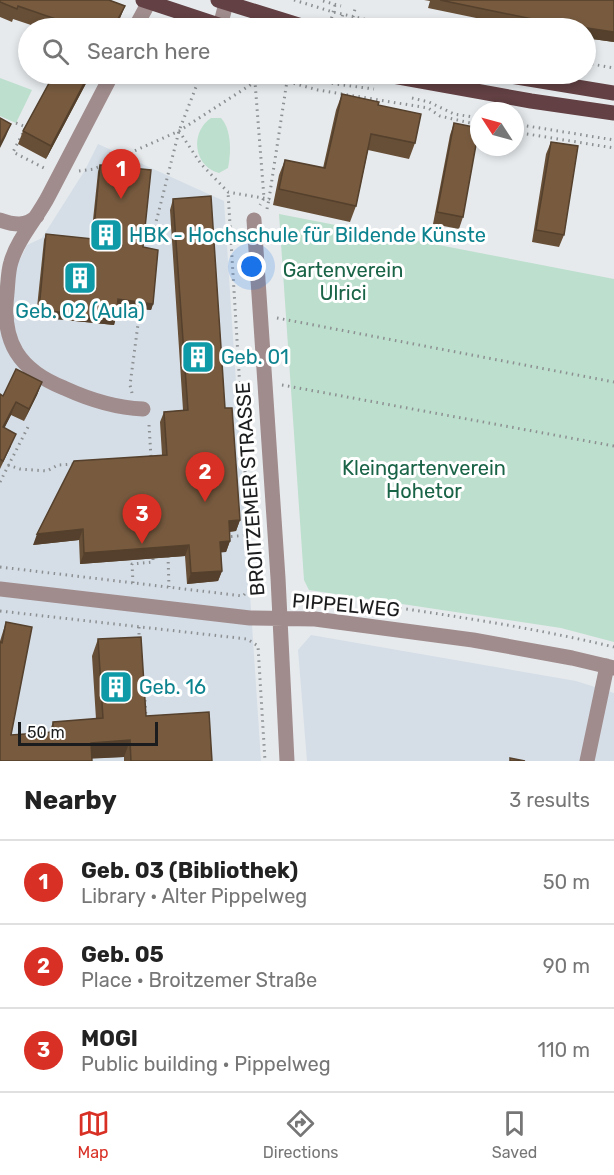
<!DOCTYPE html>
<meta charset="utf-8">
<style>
:root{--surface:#fff;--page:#f2f2f2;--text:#222;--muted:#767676;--line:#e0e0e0;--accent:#d93025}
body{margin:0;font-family:Rubik,sans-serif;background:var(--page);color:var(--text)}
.compass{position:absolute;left:470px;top:102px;width:54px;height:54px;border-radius:50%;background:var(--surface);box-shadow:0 3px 9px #0003;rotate:306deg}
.scale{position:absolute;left:18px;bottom:15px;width:140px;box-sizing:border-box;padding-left:6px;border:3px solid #1b1c1d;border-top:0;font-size:16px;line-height:21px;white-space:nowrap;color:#1b1c1d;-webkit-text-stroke:4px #fff;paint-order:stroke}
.you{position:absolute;left:252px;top:267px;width:21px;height:21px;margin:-15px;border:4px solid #fff;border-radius:50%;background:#1a73e8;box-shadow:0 0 0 9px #1a73e833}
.badge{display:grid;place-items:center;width:39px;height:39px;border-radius:50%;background:var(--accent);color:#fff;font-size:20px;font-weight:700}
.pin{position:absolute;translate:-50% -50px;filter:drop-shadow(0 2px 3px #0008)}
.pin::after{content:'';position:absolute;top:32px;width:21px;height:18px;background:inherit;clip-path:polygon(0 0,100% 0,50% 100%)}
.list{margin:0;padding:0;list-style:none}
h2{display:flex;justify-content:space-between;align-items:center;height:78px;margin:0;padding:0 24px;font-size:26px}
h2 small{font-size:20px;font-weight:400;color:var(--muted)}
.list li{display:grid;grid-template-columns:39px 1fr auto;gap:18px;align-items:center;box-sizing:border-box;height:84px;padding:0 24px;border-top:2px solid var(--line)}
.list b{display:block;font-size:22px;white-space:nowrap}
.list p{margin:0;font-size:20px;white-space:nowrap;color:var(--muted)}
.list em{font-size:20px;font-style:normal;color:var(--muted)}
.icon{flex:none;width:33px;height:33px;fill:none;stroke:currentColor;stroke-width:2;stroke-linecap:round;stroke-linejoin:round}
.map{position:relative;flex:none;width:614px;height:761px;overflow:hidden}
.search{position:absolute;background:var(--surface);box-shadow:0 3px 9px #0003;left:18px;right:18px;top:18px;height:66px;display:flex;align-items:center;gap:15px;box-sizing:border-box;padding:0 21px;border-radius:33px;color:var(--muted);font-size:22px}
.sheet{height:330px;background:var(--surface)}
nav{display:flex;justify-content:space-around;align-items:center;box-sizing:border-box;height:84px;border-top:2px solid var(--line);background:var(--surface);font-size:16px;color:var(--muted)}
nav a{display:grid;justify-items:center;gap:3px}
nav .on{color:var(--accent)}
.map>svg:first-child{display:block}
</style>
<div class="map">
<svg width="614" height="761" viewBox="0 0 614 761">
<rect width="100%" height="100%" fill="#e6eaed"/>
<path fill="#d5dee7" d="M98 144 224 201 261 761H0V300L27 245 42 238 85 170Z
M311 635 576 681 614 693V761H307L298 650Z"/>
<path fill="#bddfcd" d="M0 78 32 90 16 123 0 116Z
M211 118H221C232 130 231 153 228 168L219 173C193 166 190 132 211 118Z
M279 214 614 279V642L561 628 309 590 304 580Z"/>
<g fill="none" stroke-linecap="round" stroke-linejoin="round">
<path stroke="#8d9092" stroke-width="3" stroke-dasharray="1.5 4.5" stroke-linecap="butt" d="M294 0 333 12 404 28
M323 1 341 6
M353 17 355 9
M330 24 335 5
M339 28 343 14
M586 63 614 68
M258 74 255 82 264 198 260 205
M259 74 318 90 428 108 440 116 479 125
M297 74 335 84 374 89
M324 82 326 74
M412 98 429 102 454 114 479 118
M16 123 26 127 13 152 44 168
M515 124 614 140
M179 131 201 164 228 192 269 199 287 81
M515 132 614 148
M79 171 94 169 179 131 255 82
M267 209 269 199
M149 250 179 131 201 74
M277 318 614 382
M282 385 614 446
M132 393 130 385 140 309
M149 425 151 457
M8 465 20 469 47 471 58 465 75 464
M0 482 28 427
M225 537 249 535
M168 556 169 587
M0 567 243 596 252 586 228 192
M133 583 132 564 153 562V558
M294 594 299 597H322C420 611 518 624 614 647
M0 611 247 639 258 646 265 761
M139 627V640
M145 700 146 717"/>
<path stroke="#a08c8d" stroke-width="15" d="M220 26 227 0
M135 28 149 2
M112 74C91 114 70 154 49 195 38 217 18 238 11 262 8 271 8 283 7 293 1 342 19 370 64 388 88 399 117 408 143 409
M0 220C14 225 26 227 37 216
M254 220 278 578 287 761
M0 589 250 618 315 619 473 640 572 658 614 668
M587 761 607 666"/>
<path stroke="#624043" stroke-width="15" d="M143 0 228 28
M218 0 308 28
M382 74 531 101 614 113
M498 74 614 93"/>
</g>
<path fill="#674e36" d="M0 0 125 6 120 18 115 28H40L13 19 12 22 0 17Z
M424 0H614V42L585 38V28H525L428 8 430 1Z
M54 74H91L46 159 18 144 23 131Z
M342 94 378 105 415 143 409 159 368 150 356 206 350 222 273 205 279 175 285 160 323 168 336 110Z
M454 123 463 217 459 229 433 224 450 135Z
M551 142 564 235 559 247 532 242 546 154Z
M100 165 143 247 153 304 151 310 118 306 114 325 36 317 44 240 46 234 91 239 98 172Z
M173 199 225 408 240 520 236 531 229 532 230 541 226 552H221L222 571 218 581 187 584 185 556 80 564 79 540 33 545 162 455 160 422 164 412 183 410 170 210Z
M42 382 37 395 24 421 11 415 4 428 11 446 0 469V394L3 396Z
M6 622 11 735 49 733 53 722 96 719 92 656 98 639 146 716 212 761H124V757L92 758 0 761V641Z"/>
<path fill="#54402c" d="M125 6 120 18 115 28H113Z
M547 22 614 32V42L585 38V28H544Z
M89 74H91L46 159 51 146Z
M11 124 6 136 0 148V144Z
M118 299 153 304 151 310 116 306Z
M39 310 116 318 114 325 36 317Z
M42 382 37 395 24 421 29 409Z
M16 402 11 415 0 437 3 427Z
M240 520 236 531 225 532 229 521Z
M83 529 79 540 33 545 37 534Z
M230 541 226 552 216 553 220 542Z
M189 545 185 556 80 564 84 553Z
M222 571 218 581 187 584 191 573Z
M130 740 124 757 85 759 91 743Z"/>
<path fill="#785b3f" stroke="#54402c" stroke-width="1.5" d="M0 0H109L125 6 113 28H78L79 27 18 6 17 9 0 2Z
M440 0H614V32L547 22Z
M54 74H89L51 146 23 131Z
M342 94 379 102 378 105 421 114 415 143 371 134 356 206 279 189 285 160 325 168Z
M0 118 11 124 0 144Z
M454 123 479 128 463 217 437 212Z
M551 142 578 146 564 235 536 230Z
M100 165 151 170 143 247 158 250 153 304 118 299 116 318 39 310 46 234 93 239Z
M211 196 225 408H232L240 520 229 521 230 541 220 542 222 571 191 573 189 545 84 553 83 529 37 534 74 461 167 455 164 412 188 410 173 199Z
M16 369 42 382 29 409 16 402 3 427 16 434 3 461 0 459V394L3 396Z
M6 622 32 627 11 735 53 732V722L103 718 98 639 141 637 146 716 209 712 212 761H131L130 740 91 743 92 761H0V642L2 643Z
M510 758 525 761H510Z"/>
<defs>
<g id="building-square" transform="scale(1.725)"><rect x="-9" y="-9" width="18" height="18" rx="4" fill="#0f9aa8" stroke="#fff"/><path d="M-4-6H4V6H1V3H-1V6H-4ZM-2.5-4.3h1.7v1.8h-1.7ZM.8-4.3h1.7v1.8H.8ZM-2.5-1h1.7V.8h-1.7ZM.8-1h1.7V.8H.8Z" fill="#fff"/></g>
</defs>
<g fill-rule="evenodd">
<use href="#building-square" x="106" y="235"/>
<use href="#building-square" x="80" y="278"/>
<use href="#building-square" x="198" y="357"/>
<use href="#building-square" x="116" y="687"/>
</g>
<g text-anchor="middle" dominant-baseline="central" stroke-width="6" stroke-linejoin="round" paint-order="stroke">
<g font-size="20" fill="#0d838f" stroke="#fff" text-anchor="start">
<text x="129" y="235">HBK - Hochschule für Bildende Künste</text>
<text x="80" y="311" text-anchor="middle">Geb. 02 (Aula)</text>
<text x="221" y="357">Geb. 01</text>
<text x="139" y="687">Geb. 16</text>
</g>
<g font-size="20" fill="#196347" stroke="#fff">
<text x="343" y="270">Gartenverein<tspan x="343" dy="23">Ulrici</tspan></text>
<text x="424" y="468">Kleingartenverein<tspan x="424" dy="23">Hohetor</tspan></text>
</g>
<g font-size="20" fill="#1b1c1d" stroke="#fff">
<text transform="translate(250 489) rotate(-94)">BROITZEMER STRASSE</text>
<text transform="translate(346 605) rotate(5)">PIPPELWEG</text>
</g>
</g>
</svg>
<svg class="compass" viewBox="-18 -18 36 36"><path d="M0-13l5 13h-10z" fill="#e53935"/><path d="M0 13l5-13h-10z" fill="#767676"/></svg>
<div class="scale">50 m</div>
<div class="you"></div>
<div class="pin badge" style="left:121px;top:199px">1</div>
<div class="pin badge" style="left:205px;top:502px">2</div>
<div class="pin badge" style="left:142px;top:544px">3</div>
<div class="search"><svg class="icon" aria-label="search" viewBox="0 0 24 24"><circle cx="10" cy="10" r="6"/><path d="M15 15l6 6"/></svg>Search here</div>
</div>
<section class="sheet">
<h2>Nearby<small>3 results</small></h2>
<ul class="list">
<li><span class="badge">1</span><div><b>Geb. 03 (Bibliothek)</b><p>Library · Alter Pippelweg</p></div><em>50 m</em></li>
<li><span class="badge">2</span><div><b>Geb. 05</b><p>Place · Broitzemer Straße</p></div><em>90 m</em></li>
<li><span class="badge">3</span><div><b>MOGI</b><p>Public building · Pippelweg</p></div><em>110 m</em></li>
</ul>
</section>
<nav>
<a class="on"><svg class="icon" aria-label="map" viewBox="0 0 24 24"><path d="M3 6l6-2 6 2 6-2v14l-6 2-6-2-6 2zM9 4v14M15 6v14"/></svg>Map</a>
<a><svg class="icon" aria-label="directions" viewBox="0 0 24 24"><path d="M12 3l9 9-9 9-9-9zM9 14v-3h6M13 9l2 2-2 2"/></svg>Directions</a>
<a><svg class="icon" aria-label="saved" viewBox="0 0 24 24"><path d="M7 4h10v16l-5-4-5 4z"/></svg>Saved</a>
</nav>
